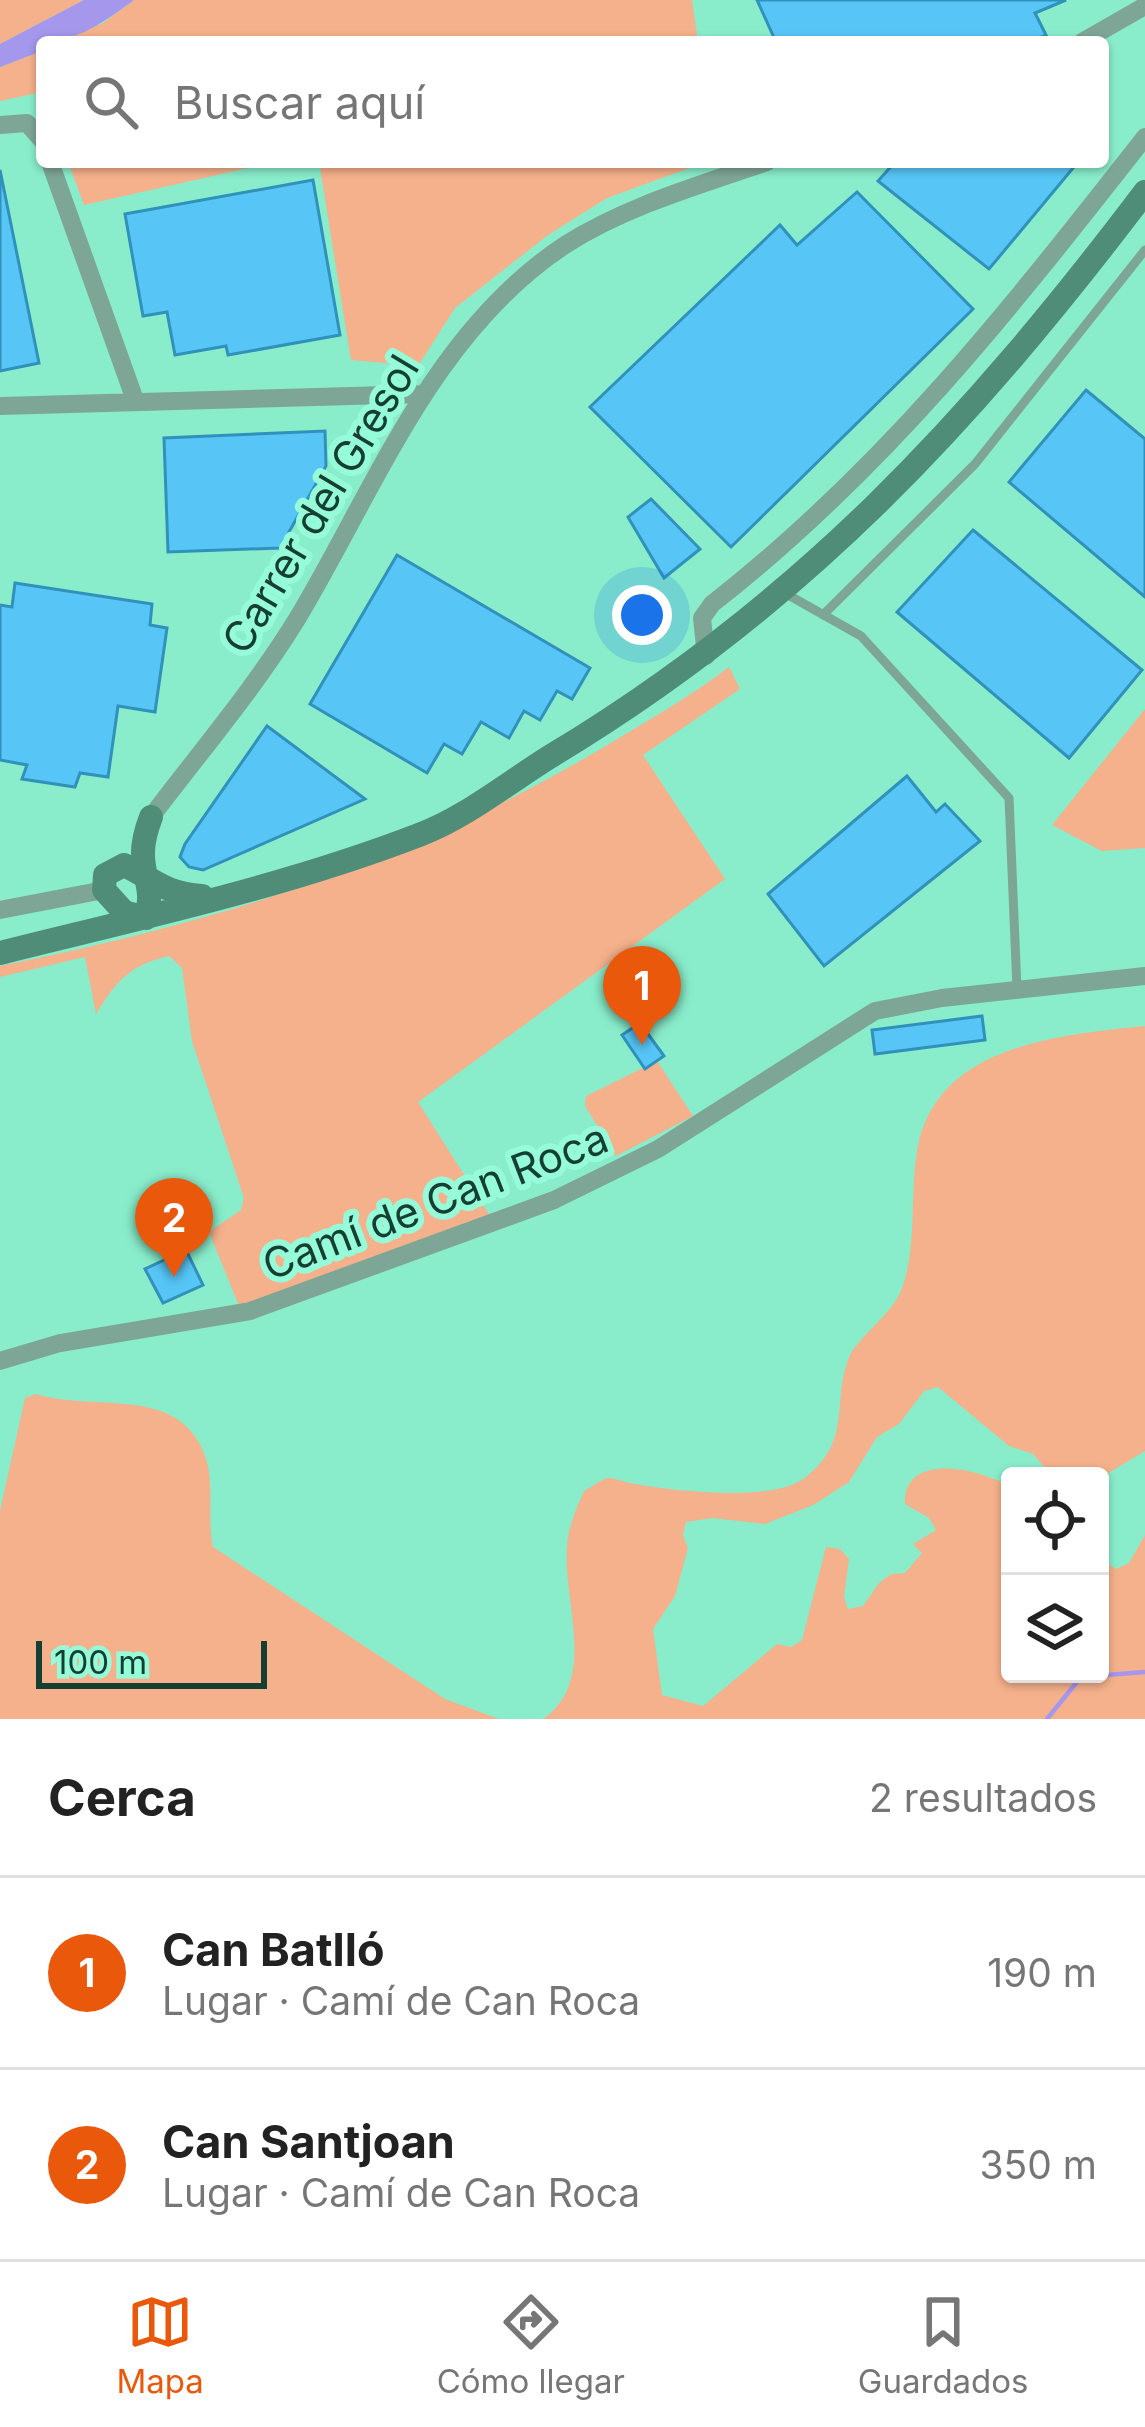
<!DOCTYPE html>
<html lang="es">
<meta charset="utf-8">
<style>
:root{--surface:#fff;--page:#f2f2f2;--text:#222;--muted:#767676;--line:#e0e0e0;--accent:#ea580c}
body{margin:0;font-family:Inter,sans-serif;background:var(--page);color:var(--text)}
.controls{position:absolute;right:36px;bottom:36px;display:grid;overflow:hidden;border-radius:12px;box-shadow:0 3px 9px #0004}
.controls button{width:108px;height:108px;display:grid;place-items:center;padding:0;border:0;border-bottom:3px solid var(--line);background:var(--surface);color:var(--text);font:60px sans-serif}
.scale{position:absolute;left:36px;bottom:30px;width:231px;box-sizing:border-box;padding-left:12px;border:6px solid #143f32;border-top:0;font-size:33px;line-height:42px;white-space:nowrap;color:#143f32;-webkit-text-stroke:9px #96fbd8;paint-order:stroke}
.you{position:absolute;left:642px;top:615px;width:42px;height:42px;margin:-30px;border:9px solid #fff;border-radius:50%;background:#1a73e8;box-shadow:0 0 0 18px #1a73e833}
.badge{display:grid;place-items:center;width:78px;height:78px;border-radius:50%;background:var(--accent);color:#fff;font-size:39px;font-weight:700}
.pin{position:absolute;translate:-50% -99px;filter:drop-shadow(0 3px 6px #0008)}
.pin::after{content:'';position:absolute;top:63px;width:42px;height:36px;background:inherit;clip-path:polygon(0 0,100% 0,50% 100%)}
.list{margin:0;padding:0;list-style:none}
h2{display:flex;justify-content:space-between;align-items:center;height:156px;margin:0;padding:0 48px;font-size:51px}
h2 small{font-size:39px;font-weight:400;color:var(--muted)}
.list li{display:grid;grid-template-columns:78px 1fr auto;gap:36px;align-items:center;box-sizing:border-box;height:192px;padding:0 48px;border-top:3px solid var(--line)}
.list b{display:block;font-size:45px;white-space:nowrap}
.list p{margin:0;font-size:39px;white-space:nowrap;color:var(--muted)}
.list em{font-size:39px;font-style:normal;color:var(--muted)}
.icon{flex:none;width:66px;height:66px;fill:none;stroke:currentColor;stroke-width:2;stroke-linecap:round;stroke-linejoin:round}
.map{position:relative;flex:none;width:1145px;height:1719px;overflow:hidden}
.search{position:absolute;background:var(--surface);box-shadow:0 3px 9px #0004;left:36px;right:36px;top:36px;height:132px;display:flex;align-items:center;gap:30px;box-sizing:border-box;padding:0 42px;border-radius:12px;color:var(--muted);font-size:45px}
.sheet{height:540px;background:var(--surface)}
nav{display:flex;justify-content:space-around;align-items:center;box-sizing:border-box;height:168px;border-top:3px solid var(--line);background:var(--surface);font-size:33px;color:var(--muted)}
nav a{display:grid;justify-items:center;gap:6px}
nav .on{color:var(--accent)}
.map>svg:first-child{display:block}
</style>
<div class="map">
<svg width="1145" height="1719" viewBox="0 0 1145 1719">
<rect width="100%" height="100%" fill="#89edcb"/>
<path fill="#f5b18b" d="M0 0H84L0 44Z
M134 0H692L698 42H60L103 23Z
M42 51V92L0 101V67Z
M68 162H275L84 205Z
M319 162H706L607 198 548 235 455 308 418 366 351 360Z
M729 667 740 689 643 755 725 879 418 1102 492 1219 239 1306 209 1232 241 1210 244 1198 192 1041 182 968 169 956C130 965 116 981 96 1014L85 957 0 977V966C219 922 405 864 599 750 643 723 689 698 729 667Z
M1145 709V848L1102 851 1052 825Z
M1145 1026V1451L1100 1478 1052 1476 1033 1454 1009 1446 938 1387 924 1391 899 1424 877 1437 849 1482 813 1505 765 1524 713 1518 686 1522 683 1535 688 1548 675 1596 653 1629 662 1695 703 1706 777 1644 791 1647 802 1640 826 1547 840 1549 849 1559 844 1597 848 1609 863 1606 879 1583 891 1574 905 1573 922 1553 913 1544 936 1530 929 1518 905 1504C903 1450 982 1469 1010 1487V1674H1100V1558L1116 1569 1129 1563 1145 1535V1719H543C599 1681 562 1600 567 1546 568 1527 576 1509 584 1491 591 1488 601 1479 608 1478 616 1478 627 1483 635 1484 675 1491 775 1503 806 1477 852 1440 832 1405 848 1360 855 1338 892 1316 902 1288 917 1248 910 1194 917 1151 934 1045 1058 1035 1145 1026Z
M657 1061 693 1116 616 1156 585 1106 586 1096Z
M36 1394C96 1413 184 1382 207 1462 214 1489 207 1519 213 1547L445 1699 499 1719H0V1511L25 1398Z"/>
<path fill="#a497ec" d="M84 0H134C107 20 77 42 42 42V51L0 67V44Z"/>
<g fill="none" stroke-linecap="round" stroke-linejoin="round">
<path stroke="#a497ec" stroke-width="4.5" d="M1047 1719 1081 1677 1145 1672"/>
</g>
<path fill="#57c6f7" stroke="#3092ba" stroke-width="3" d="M757 0H1066L1035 13 1046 35 1030 42H776Z
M895 162H1078L989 269 878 181Z
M0 170 39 363 0 371Z
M313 180 340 335 228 355 226 346 175 355 167 312 143 316 125 214Z
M857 192 973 309 731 547 590 407 780 225 797 245Z
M1086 390 1145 439V597L1009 482Z
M325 431 326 466 280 548 168 552 164 438Z
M651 499 700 549 664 578 628 517Z
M973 530 1142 670 1069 758 897 612Z
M397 555 590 668 572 699 557 691 540 720 524 711 509 738 481 722 462 754 444 744 427 773 310 704Z
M15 583 152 604 150 625 167 628 155 712 118 706 108 777 80 773 75 787 22 779 27 765 0 760V605L12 607Z
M267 726 365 799 203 870 189 867 180 857 185 844Z
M907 776 936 812 945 804 980 841 824 966 768 894Z
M982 1016 985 1040 875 1054 872 1030Z
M640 1023 664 1056 645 1069 622 1035Z
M186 1250 203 1285 163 1303 145 1269Z"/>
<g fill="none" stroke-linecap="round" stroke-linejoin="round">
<path stroke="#7ea697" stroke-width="9" d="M783 592 861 636 1009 798 1017 989
M823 615 975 464 1145 250"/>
<path stroke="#7ea697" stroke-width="18" d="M1082 42 1145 6
M0 125 27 123 42 140
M50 162 135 400
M0 406 422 394
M706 656 702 618 712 604C886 468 1010 309 1145 137
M151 817C200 752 254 689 297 619 375 489 433 332 565 245 626 206 700 185 767 162
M0 910 104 890
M0 1361 60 1343 250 1311 554 1200 658 1149 875 1011 942 998 1145 976"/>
<path stroke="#4f8d78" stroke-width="24" d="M151 817C130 871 158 878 146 918L124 912 104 890 105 875 124 865C155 880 163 893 202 896
M0 953C140 918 284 887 419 835 465 818 509 782 551 756 802 605 970 423 1145 192"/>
</g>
<g text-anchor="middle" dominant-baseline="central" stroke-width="12" stroke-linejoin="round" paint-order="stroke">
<g font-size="42" fill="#143f32" stroke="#96fbd8">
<text transform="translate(320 504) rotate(-59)">Carrer del Gresol</text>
<text transform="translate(435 1201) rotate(-21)">Camí de Can Roca</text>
</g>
</g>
</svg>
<div class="controls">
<button><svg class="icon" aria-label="locate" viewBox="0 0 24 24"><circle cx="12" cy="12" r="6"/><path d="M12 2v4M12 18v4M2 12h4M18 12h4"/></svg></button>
<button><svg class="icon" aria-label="layers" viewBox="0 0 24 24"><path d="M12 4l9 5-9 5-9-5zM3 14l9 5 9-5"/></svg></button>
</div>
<div class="scale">100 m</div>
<div class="you"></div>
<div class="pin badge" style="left:642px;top:1045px">1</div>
<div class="pin badge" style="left:174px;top:1277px">2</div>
<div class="search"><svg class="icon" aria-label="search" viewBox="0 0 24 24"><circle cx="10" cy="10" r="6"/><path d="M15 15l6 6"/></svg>Buscar aquí</div>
</div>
<section class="sheet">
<h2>Cerca<small>2 resultados</small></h2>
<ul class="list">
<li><span class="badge">1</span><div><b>Can Batlló</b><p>Lugar · Camí de Can Roca</p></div><em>190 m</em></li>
<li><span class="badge">2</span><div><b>Can Santjoan</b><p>Lugar · Camí de Can Roca</p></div><em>350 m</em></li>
</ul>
</section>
<nav>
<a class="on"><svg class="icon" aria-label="map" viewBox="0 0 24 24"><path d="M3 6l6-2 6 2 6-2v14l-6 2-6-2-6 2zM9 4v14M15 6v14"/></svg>Mapa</a>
<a><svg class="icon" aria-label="directions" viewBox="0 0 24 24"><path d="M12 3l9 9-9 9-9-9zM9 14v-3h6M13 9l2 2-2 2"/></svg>Cómo llegar</a>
<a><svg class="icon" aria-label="saved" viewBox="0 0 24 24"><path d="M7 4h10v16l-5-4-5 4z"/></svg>Guardados</a>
</nav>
